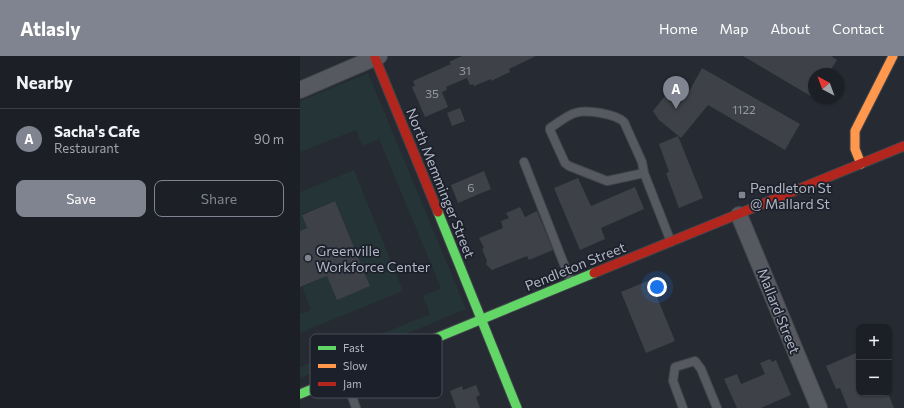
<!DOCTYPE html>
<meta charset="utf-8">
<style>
:root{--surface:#1c2026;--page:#292d32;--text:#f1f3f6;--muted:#a0a3a7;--line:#3a3e43;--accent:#808490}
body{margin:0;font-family:Commissioner,sans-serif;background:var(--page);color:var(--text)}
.controls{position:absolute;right:12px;bottom:12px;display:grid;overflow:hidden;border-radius:8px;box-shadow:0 1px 3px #0004}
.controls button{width:36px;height:36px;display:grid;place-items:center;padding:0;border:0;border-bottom:1px solid var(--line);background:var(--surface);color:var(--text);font:20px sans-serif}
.compass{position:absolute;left:508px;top:12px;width:36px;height:36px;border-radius:50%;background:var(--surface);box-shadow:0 1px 3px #0004;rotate:319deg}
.you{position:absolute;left:357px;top:231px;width:14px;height:14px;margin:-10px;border:3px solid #fff;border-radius:50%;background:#1a73e8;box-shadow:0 0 0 6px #1a73e833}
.badge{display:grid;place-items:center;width:26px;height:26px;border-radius:50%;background:var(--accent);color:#fff;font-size:13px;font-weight:700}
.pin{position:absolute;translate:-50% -33px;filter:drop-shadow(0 1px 2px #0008)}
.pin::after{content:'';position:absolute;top:21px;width:14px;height:12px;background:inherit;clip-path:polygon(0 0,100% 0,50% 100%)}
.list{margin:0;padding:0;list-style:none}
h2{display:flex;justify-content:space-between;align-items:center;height:52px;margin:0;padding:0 16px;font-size:17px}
h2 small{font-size:13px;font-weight:400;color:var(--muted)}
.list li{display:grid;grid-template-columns:26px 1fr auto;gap:12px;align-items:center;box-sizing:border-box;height:60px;padding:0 16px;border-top:1px solid var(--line)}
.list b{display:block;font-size:15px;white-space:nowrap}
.list p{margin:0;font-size:13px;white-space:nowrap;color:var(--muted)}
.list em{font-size:13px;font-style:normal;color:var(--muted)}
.actions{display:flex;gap:8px;padding:12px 16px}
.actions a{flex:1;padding:9px 0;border:1px solid var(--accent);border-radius:8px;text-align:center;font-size:14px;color:var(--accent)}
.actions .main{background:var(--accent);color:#fff}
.map{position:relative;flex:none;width:604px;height:352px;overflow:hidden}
header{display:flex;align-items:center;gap:24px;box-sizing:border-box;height:56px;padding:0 20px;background:var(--accent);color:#fff}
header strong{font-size:19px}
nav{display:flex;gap:22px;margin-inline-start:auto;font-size:14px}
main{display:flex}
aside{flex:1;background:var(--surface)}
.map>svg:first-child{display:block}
</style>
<header>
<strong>Atlasly</strong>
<nav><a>Home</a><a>Map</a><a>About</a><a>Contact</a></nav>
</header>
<main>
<aside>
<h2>Nearby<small></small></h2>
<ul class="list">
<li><span class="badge">A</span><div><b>Sacha's Cafe</b><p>Restaurant</p></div><em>90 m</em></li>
</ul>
<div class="actions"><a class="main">Save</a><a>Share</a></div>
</aside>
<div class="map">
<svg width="604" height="352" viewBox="0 0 604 352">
<rect width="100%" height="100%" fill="#262a32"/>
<path fill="#253437" d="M68 17 166 253 0 322V311L130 258 123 240 141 232 79 83 62 90 56 74 0 96V45Z
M54 114 103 235 0 277V258L11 254 2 231 27 220 70 230 35 145 2 158 7 172 0 175V136Z"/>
<path fill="#3e4148" d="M162 0H236L209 13 210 16 191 25V23L174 30 173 28 170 29 167 22 146 31 147 34 142 36 148 51 125 61 112 31 115 30 113 25 151 8 149 6Z
M443 0H531L537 4 528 18H514V42Z
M402 12 500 68 485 94 408 49 381 82 359 64 353 55 372 31 386 41Z
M160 52 165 65 152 70 147 57Z
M378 80 403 142 379 152 366 117 369 116 359 88Z
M184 115 191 133 158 147 151 129Z
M278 122 291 150 335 131 344 153 301 172 305 183 280 194 254 132Z
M35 145 70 230 37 244 27 220 0 231V175L7 172 2 159Z
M220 151 225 161 237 155 253 194 229 204 227 200 192 214 186 208 187 205 182 193 184 192 179 182 203 172 201 165 209 162 206 157Z
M350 224 375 285 346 297 321 236Z
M556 297 559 304V337H588L594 352H548L540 332 536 333 526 310Z
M470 303 472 306 476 304 491 339 461 352H437L424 323 437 318 441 328 465 318 460 307Z
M176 329 180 339 176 341 180 352H156L150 335 162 330 163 334Z"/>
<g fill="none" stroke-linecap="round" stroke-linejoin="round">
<g stroke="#42454b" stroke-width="10">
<path id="lane" d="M224 106 271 226
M344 117 307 125 269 110 265 107 250 74V72C258 67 266 60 275 57 286 53 316 58 324 66L342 106 344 117 371 186
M85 304 93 328H96L120 319V317L111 292
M45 320 56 352
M383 352 373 325 375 311 395 305 401 313 417 352"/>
</g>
<g stroke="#42454b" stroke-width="18">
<path id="street" d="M0 34 79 0
M439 159 519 352"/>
</g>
<g stroke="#42454b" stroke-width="11">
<path id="fast" d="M138 156 217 352
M0 338 294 217"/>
</g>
<g stroke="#42454b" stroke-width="11">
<path id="slow" d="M561 108 555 93V75L593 0"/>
</g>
<g stroke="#42454b" stroke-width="11">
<path id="jam" d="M75 2 138 156
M294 217 604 90"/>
</g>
<use href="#lane" stroke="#565960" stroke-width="8"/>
<use href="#street" stroke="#565960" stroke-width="16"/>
<use href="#fast" stroke="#63d668" stroke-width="9"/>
<use href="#slow" stroke="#ff974d" stroke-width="9"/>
<use href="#jam" stroke="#b3261e" stroke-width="9"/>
</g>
<g fill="#808490" stroke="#1b202b" stroke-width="1.5">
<rect x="438" y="135" width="8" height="8" rx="2"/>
<circle cx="8" cy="202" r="4"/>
</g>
<g text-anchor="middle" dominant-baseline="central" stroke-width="3.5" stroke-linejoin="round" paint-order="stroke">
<g font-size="12" fill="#9498a4">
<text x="165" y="14">31</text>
<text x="132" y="37">35</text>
<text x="444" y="53">1122</text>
<text x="171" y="131">6</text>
</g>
<g font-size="14" fill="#b0b5c3" stroke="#1b202b">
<text transform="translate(141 127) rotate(68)">North Memminger Street</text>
<text transform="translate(275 210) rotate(-22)">Pendleton Street</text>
<text transform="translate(479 255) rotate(68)">Mallard Street</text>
</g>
<g font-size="14" fill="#b0b5c3" stroke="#1b202b" text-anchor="start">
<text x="450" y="131">Pendleton St<tspan x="450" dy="16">@ Mallard St</tspan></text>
<text x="16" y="194">Greenville<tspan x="16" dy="16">Workforce Center</tspan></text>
</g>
</g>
<rect x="10" y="278" width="132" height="64" rx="6" fill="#1b202b" stroke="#484d59" stroke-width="1"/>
<rect x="18" y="290" width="18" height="4" fill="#63d668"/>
<rect x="18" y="308" width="18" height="4" fill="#ff974d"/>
<rect x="18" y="326" width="18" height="4" fill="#b3261e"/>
<g font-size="11" fill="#b0b5c3">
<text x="43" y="296">Fast</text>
<text x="43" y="314">Slow</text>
<text x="43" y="332">Jam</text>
</g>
</svg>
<div class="controls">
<button>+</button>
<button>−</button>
</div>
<svg class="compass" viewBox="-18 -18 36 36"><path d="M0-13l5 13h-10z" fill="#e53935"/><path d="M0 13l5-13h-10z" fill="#a0a3a7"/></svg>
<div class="you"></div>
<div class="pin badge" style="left:376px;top:53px">A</div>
</div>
</main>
